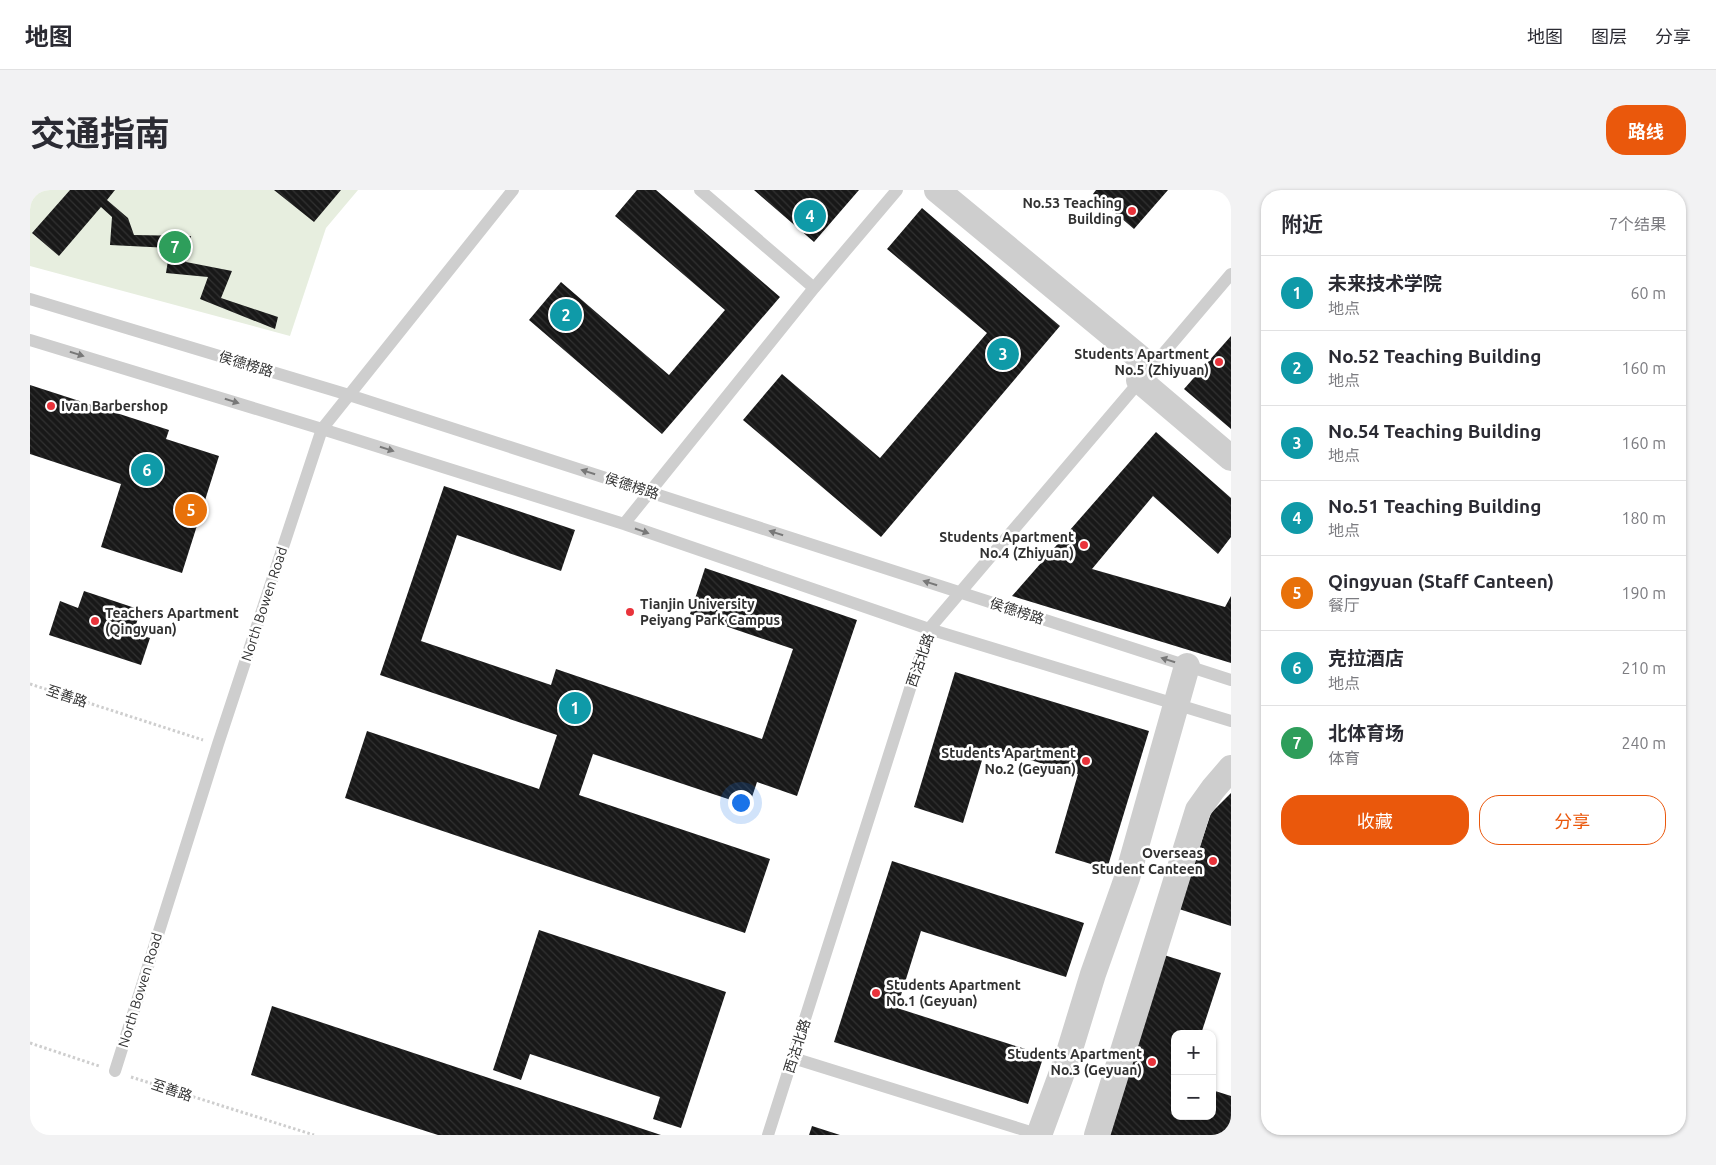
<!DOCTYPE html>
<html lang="zh">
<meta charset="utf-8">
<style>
:root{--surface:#fff;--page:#f2f2f3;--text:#2b2b33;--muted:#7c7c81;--line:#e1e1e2;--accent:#ea580c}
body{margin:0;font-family:Ubuntu,"Noto Sans SC",sans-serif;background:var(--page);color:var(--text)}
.controls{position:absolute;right:15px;bottom:15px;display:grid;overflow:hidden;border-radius:10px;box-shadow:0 1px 4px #0004}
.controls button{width:45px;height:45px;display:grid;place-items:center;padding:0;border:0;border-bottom:1px solid var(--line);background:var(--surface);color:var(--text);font:25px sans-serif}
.you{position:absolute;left:710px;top:612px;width:18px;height:18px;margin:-12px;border:4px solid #fff;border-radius:50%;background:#1a73e8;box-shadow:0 0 0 8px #1a73e833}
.badge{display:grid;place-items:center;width:32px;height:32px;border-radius:50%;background:var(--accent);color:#fff;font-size:16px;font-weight:700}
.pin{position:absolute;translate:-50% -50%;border:2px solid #fff;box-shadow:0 1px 5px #0006}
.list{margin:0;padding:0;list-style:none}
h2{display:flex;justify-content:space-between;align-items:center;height:65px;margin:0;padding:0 20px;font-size:21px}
h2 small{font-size:16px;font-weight:400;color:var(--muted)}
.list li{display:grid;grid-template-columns:32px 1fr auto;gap:15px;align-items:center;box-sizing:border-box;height:75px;padding:0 20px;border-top:1px solid var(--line)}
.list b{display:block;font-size:19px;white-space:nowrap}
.list p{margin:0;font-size:16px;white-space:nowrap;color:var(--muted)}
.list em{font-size:16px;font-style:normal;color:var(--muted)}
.actions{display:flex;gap:10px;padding:15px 20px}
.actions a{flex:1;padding:11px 0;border:1px solid var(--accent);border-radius:20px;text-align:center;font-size:18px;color:var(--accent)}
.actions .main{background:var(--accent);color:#fff}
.map{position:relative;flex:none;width:1201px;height:945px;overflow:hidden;border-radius:20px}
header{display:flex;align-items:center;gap:30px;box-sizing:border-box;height:70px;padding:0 25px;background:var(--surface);border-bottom:1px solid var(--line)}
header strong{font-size:24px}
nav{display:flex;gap:28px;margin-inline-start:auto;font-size:18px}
.intro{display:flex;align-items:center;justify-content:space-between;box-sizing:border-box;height:120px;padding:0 30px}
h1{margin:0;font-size:35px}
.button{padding:12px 22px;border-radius:20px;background:var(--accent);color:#fff;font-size:18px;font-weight:700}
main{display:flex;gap:30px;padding:0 30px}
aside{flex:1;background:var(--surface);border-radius:20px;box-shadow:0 1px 4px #0004}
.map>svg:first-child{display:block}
</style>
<header>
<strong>地图</strong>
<nav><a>地图</a><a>图层</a><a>分享</a></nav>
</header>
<div class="intro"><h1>交通指南</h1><a class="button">路线</a></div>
<main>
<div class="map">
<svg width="1201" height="945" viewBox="0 0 1201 945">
<defs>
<pattern id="building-back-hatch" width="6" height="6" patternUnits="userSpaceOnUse" patternTransform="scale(1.25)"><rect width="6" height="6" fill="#181818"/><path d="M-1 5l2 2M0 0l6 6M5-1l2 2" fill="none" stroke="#313131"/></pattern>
</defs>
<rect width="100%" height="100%" fill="#fff"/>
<path fill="#e7eedf" d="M0 0H328L296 38 260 146 0 76Z"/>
<path fill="url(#building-back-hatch)" d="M40 0H85L77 10 98 28 104 45 161 46 156 72 202 81 191 108 248 127 245 139 170 109 178 87 136 83 140 58 80 55 82 27 71 17 29 66 2 43Z
M244 0H311L284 32Z
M607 0H626L750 107 632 244 499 130 531 92 639 185 695 120 585 26Z
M724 0H829L784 52Z
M1066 0H1138L1104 39 1063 4Z
M892 18 1030 136 851 347 713 230 752 184 850 268 957 143 857 59Z
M1201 146V239L1154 199Z
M0 195 139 240 136 249 189 266 152 383 71 357 91 294 0 264Z
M1126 242 1201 308V347L1188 364 1123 306 1062 379 1195 417 1201 406V473L982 406Z
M414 296 545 340 531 381 427 345 391 451 521 495 526 479 732 549 763 459 660 424 675 378 827 430 767 606 727 592 719 616 563 564 549 605 740 669 715 743 315 608 337 541 509 599 527 545 350 485Z
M54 401 111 420 103 443 120 448 111 475 19 445 30 411 48 418Z
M925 482 1119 541 1077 679 1025 663 1048 584 956 557 933 633 884 617Z
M1201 603V736L1149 719 1181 623Z
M862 671 1054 733 1036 787 891 741 867 818 1014 865 998 914 804 852Z
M509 740 696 802 651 938 623 929 630 907 500 864 491 890 463 880Z
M1134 765 1191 783 1171 844H1145V926H1182V900L1201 906V945H1080Z
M242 816 631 945H408L221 885Z
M782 936 810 945H779Z"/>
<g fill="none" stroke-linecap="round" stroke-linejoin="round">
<path stroke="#cecece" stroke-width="3" stroke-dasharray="2.5 2.5" stroke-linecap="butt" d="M0 494 173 550
M0 853 69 876
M101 887 284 945"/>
<path stroke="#cecece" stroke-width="12" d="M670 0 784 98
M0 109 319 205 1201 490
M0 150 292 239 594 334 899 439 1201 531
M594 334 784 98 867 0
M763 868 1010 945
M85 881 188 554 292 239 483 0
M738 945 899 439 1201 84"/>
<path stroke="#cecece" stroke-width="26" d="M907 0 1121 177
M1109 190 1201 268
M1009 945 1037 869 1063 784 1097 688 1157 476
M1067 945 1168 620 1183 599 1201 578"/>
</g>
<defs><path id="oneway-solid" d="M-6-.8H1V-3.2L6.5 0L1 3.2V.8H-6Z" transform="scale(1.25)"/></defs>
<g fill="#787878">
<use href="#oneway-solid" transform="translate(47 164) rotate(17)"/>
<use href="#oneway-solid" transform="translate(202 211) rotate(17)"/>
<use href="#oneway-solid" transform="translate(357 259) rotate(18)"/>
<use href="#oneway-solid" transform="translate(558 282) rotate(-162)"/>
<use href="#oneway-solid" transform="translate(612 341) rotate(19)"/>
<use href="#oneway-solid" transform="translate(746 343) rotate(-162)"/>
<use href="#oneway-solid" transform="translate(900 393) rotate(-162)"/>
<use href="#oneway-solid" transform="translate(1138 470) rotate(-162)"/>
</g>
<g fill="#e9333b" stroke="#fff" stroke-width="2">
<circle cx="1102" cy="21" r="5"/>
<circle cx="1189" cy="172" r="5"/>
<circle cx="21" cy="216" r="5"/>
<circle cx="1054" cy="355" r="5"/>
<circle cx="600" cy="422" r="5"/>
<circle cx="65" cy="431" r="5"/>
<circle cx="1056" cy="571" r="5"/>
<circle cx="1183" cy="671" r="5"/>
<circle cx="846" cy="803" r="5"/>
<circle cx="1122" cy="872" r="5"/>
</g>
<g text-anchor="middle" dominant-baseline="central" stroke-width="5" stroke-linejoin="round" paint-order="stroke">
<g font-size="14" font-weight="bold" fill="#313131" stroke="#fff" text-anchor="end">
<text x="1092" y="13">No.53 Teaching<tspan x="1092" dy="16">Building</tspan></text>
<text x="1179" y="164">Students Apartment<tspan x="1179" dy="16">No.5 (Zhiyuan)</tspan></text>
<text x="31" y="216" text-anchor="start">Ivan Barbershop</text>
<text x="1044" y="347">Students Apartment<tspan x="1044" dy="16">No.4 (Zhiyuan)</tspan></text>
<text x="610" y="414" text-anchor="start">Tianjin University<tspan x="610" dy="16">Peiyang Park Campus</tspan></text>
<text x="75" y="423" text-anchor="start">Teachers Apartment<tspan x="75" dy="16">(Qingyuan)</tspan></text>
<text x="1046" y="563">Students Apartment<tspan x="1046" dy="16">No.2 (Geyuan)</tspan></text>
<text x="1173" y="663">Overseas<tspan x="1173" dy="16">Student Canteen</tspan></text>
<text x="856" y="795" text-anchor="start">Students Apartment<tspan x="856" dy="16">No.1 (Geyuan)</tspan></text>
<text x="1112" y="864">Students Apartment<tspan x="1112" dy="16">No.3 (Geyuan)</tspan></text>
</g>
<g font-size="14" fill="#313131" stroke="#fff">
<text transform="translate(216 174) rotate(17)">侯德榜路</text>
<text transform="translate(602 296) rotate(18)">侯德榜路</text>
<text transform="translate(234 414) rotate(-72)">North Bowen Road</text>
<text transform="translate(987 421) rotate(18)">侯德榜路</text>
<text transform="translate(890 470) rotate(-71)">西沽北路</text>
<text transform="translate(37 506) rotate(18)">至善路</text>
<text transform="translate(110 800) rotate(-73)">North Bowen Road</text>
<text transform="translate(767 856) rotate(-72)">西沽北路</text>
<text transform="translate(142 900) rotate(18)">至善路</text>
</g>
</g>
</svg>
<div class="controls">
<button>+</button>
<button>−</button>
</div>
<div class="you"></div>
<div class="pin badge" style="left:545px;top:518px;background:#0f9aa8">1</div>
<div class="pin badge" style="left:536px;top:125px;background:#0f9aa8">2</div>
<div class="pin badge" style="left:973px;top:164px;background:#0f9aa8">3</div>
<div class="pin badge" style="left:780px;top:26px;background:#0f9aa8">4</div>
<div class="pin badge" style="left:161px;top:320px;background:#e8710a">5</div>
<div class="pin badge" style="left:117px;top:280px;background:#0f9aa8">6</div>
<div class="pin badge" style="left:145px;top:57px;background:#2e9e5b">7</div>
</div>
<aside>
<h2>附近<small>7个结果</small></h2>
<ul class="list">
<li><span class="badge" style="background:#0f9aa8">1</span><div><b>未来技术学院</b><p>地点</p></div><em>60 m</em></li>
<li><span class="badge" style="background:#0f9aa8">2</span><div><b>No.52 Teaching Building</b><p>地点</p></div><em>160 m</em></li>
<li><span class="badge" style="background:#0f9aa8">3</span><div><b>No.54 Teaching Building</b><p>地点</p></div><em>160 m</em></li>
<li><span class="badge" style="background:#0f9aa8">4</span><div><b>No.51 Teaching Building</b><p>地点</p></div><em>180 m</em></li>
<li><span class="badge" style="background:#e8710a">5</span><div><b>Qingyuan (Staff Canteen)</b><p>餐厅</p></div><em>190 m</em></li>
<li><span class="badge" style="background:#0f9aa8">6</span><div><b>克拉酒店</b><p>地点</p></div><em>210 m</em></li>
<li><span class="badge" style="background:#2e9e5b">7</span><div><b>北体育场</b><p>体育</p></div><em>240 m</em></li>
</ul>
<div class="actions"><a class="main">收藏</a><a>分享</a></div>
</aside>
</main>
